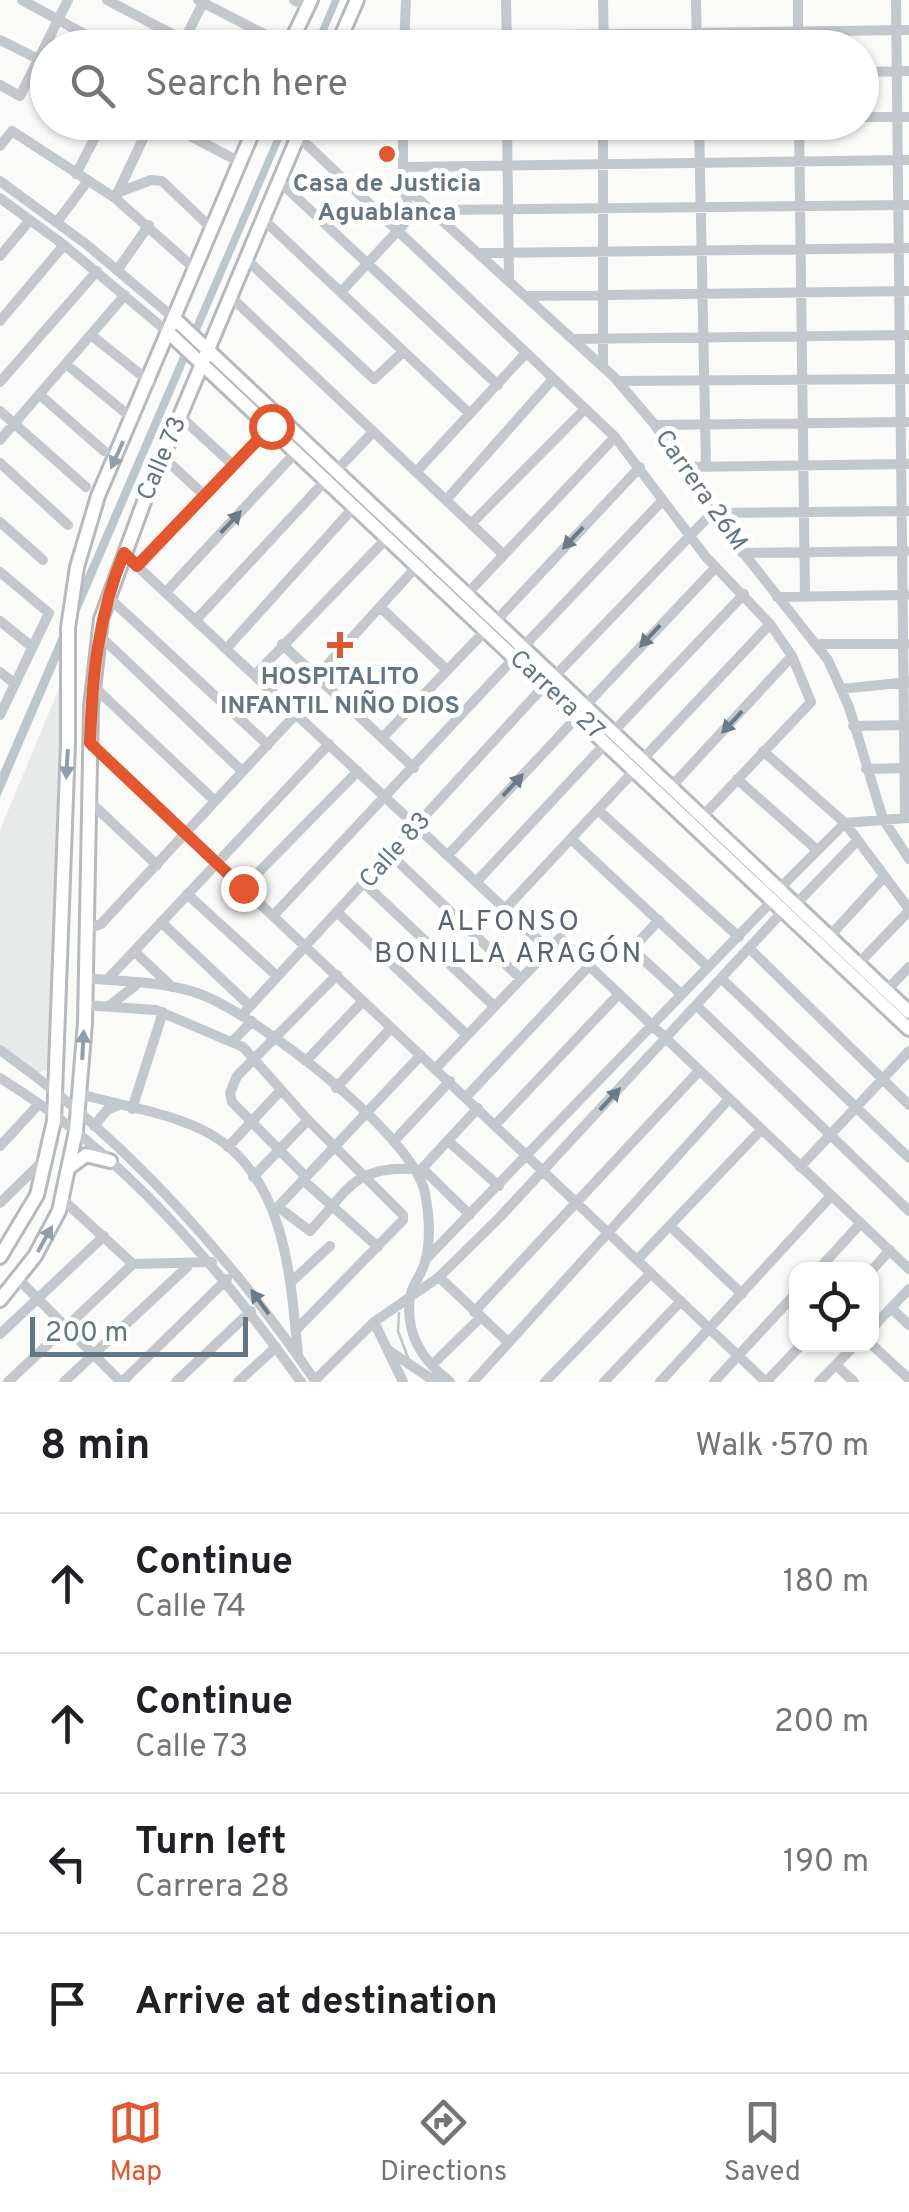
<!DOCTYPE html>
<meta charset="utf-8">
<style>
:root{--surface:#fff;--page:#f2f2f2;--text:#202124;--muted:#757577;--line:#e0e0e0;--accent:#e4572e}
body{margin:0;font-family:Overpass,sans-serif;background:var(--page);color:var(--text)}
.controls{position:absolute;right:30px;bottom:30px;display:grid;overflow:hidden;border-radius:20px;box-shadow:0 2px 8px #0004}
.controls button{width:90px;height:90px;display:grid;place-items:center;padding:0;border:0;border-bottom:2px solid var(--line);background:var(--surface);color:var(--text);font:50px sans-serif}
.scale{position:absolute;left:30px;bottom:25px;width:218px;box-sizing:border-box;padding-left:10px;border:5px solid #657683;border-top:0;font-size:28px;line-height:35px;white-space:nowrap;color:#657683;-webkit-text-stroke:8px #fff;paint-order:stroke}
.stop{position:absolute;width:30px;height:30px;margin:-22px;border:8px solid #e4572e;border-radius:50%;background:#fff}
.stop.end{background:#e4572e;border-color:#fff;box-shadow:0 2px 10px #0008}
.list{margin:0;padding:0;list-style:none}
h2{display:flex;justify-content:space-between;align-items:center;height:130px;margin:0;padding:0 40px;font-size:42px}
h2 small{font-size:32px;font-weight:400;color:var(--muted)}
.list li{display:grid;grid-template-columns:65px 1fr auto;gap:30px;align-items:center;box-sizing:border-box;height:140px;padding:0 40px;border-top:2px solid var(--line)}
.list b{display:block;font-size:38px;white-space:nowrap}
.list p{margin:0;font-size:32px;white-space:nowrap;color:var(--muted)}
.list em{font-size:32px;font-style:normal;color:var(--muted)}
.icon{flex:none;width:55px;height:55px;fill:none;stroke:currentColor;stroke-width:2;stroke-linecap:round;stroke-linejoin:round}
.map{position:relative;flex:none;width:909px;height:1382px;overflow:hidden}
.search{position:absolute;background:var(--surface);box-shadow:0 2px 8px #0004;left:30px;right:30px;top:30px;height:110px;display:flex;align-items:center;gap:25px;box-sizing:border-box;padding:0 35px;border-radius:55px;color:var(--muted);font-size:38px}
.sheet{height:690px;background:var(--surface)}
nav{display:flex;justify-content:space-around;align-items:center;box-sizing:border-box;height:140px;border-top:2px solid var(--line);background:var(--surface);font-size:28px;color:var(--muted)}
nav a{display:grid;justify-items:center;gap:5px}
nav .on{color:var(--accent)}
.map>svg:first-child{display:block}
</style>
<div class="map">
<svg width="909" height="1382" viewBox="0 0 909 1382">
<rect width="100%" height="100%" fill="#fafaf8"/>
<path fill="#e8e9e9" d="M68 667 51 1068 39 1073 0 1050V830Z"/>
<path fill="#bbc7cb" d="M332 0H340L320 47H312Z
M281 123H289L0 797V773Z"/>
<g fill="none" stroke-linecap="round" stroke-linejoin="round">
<path stroke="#bbc7cb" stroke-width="2.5" d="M399 1313 398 1331 408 1358"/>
<g stroke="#b5babe" stroke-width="18">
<path id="major" d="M288 48 311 0
M336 48 357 0
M175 319 909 1012
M169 333 909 1029
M70 1167 86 1155 110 1161
M0 1257 37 1195 54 1121 68 743V628L77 567 98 496 257 122
M0 1300 35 1256 59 1211 76 1131 85 1023 91 707 101 619 145 499 304 122"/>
</g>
<path stroke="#c3c8cc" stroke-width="10" d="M22 0 110 48
M107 0 199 48
M198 0 289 47
M294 0 308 7
M506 0 507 48
M603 0 604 48
M696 0 697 48
M798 0V48
M896 0 905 818
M341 38 909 30
M0 40 48 64
M180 48 203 3
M404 48 406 0
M862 72 909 71
M0 85 20 96 68 0
M862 117H909
M163 122 240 162
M507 122 509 280
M603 122V367
M699 122 706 467
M799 122 805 596
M298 136 615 437 706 557 770 624 792 656 811 702 702 817
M0 146 12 131 115 198 195 269
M403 167 909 160
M76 174 103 122
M0 181 86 244 175 319
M280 182 498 385
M403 185 614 377 655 425 712 513 828 660 849 707 883 819 909 859
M117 193 151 180 162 181 211 228
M117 194 151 122
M0 198 64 245 169 333
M435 210 909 205
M264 220 470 414
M57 222 87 182
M481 253 909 248
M0 256 30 220
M247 260 374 379 403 352
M118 269 149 225
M341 292 404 224 409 209 403 185V122
M526 296 909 291
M232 298 504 555
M0 321 64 245
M91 335 150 382
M573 339 909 335
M66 364 133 419
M618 381 909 379
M0 382 97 271
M40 395 104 451
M0 411 86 487
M181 417 233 465
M655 425 909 422
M0 440 125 295
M163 457 204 495
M0 463 68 525
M682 467 909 464
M336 471 373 432
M416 472 526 353
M446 500 553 379
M0 522 43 560
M471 524 585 409
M123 553 548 949
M742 553 906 551
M137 566 271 426
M0 572 49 613 0 715
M166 592 297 451
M467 594 615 437
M107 596 268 745
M777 597 906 595
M380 607 447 670
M196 620 327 479
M0 621 31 646
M496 621 640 467
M99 635 242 771
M282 644 414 768
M815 644H908
M523 647 663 500
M226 649 355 506
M0 672 14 683
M255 675 388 537
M317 676 418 565
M554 677 712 513 909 511
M92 685 215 801
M841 689 908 682
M585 706 716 567
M853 726 908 725
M613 732 744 594
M384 736 486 630
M90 743 766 1382
M763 751 845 823 909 909
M642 760 770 624
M866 769 908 768
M737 779 817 850
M671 787 792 656
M88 800 157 865
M598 810 739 937
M845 823 908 818
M571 839 708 967
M449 854 578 716
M392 856 519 977
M478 880 606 743
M366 885 493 1005
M243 888 358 771
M779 889 845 823
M187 894 277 976
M795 905 857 841
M507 907 635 770
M338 913 466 1034
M273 916 515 657
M659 920 632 949 681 994
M161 922 250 1006
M88 929 101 924 296 714
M829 937 883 878
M749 948 909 1105
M134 951 172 987
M858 964 909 911
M86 978C123 982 165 981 200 994 256 1015 413 1134 425 1193 429 1214 431 1241 425 1262 422 1274 412 1285 410 1297 405 1334 422 1360 450 1382
M722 979 909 1158
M107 980 329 744
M886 991 909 967
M84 1005 156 1010 243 1047 308 1120 403 1215V1220L296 1330
M109 1006 136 985
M697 1006 909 1211
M243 1014 545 685
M232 1042 252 1021
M0 1050C126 1139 230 1256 316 1382
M306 1061 363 1001
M436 1068 560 938 909 1269
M0 1078C124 1154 217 1265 301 1382
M336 1088 391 1028
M80 1094C122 1106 174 1113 212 1135 286 1179 291 1280 298 1356
M467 1096 588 967
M132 1109 163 1012
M496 1124 618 995
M94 1126 107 1110 119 1105
M394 1141 450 1081
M448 1141 499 1186
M0 1146 39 1104
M228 1147 281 1090
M800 1167 909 1051
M422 1168 470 1215
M418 1173 478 1108
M253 1177 308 1120
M306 1177 232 1102 230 1093 237 1076 337 975
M303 1180 378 1247
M63 1200 133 1264 212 1262
M0 1203 46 1158
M278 1207 310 1231C348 1191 353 1165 415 1169
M274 1211 421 1055
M670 1226 742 1294
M426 1259 773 900
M637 1260 761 1130
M818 1270 861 1223
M872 1270 890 1250
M439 1277 508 1342
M18 1279 121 1382
M290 1283 330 1246
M891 1308 909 1325
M474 1312 699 1071
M374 1322 403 1382
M872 1328 909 1289
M0 1334 104 1236
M871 1344 909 1379
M388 1350 436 1382
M432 1365 480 1318
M836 1365 854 1382
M315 1380 374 1322 439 1277 500 1217 784 910
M8 1382 133 1264
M64 1382 187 1267
M122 1382 227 1279
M176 1382 251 1311
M238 1382 276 1347
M473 1382 729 1099
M545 1382 651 1273
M604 1382 681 1301
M660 1382 831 1196
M714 1382 796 1293
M766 1382 802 1344
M819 1382 856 1344"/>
<use href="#major" stroke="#fff" stroke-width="12"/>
</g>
<defs><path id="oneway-solid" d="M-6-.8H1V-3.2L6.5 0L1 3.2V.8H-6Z" transform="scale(2.5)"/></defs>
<g fill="#939fa8">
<use href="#oneway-solid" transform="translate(117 455) rotate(114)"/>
<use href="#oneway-solid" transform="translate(67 764) rotate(93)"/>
<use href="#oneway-solid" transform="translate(83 1045) rotate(-87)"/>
<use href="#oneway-solid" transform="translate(45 1239) rotate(-61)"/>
</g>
<g fill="#6a7a87">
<use href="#oneway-solid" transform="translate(231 522) rotate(-47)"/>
<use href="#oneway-solid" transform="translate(573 538) rotate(133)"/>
<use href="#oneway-solid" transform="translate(650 636) rotate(133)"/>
<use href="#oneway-solid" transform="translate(732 722) rotate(133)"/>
<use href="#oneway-solid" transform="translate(513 785) rotate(-47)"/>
<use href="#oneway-solid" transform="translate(610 1099) rotate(-47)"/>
<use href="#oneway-solid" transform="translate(260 1302) rotate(-126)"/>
</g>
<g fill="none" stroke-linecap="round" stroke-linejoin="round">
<path stroke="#e4572e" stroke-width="12" d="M243 888 90 743C92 677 98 615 124 553L137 566 271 426"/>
</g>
<g fill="#e4572e" stroke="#fff" stroke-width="4">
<circle cx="387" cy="154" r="10"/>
<path d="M335 630h10v10h10v10h-10v10h-10v-10h-10v-10h10z"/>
</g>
<g text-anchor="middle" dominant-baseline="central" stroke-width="10" stroke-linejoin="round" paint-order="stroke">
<g font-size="25" font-weight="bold" fill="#657683" stroke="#fff">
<text x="387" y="185">Casa de Justicia<tspan x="387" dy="29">Aguablanca</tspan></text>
<text x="340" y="678">HOSPITALITO<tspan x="340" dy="29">INFANTIL NIÑO DIOS</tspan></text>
</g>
<g font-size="25" fill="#657683" stroke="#fff">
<text transform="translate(163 459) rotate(-67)">Calle 73</text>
<text transform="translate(700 491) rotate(55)">Carrera 26M</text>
<text transform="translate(556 696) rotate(43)">Carrera 27</text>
<text transform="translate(396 851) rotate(-48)">Calle 83</text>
</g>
<g font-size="28" letter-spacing="2.5" fill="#57646e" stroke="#fff">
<text x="509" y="923">ALFONSO<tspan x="509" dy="32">BONILLA ARAGÓN</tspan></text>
</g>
</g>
</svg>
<div class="controls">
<button><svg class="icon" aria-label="locate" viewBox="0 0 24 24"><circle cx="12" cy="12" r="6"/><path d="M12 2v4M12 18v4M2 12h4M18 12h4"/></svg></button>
</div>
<div class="scale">200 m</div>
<div class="stop" style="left:271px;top:426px"></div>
<div class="stop end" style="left:243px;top:888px"></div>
<div class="search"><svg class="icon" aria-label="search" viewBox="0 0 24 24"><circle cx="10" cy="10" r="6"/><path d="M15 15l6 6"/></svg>Search here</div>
</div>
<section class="sheet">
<h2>8 min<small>Walk · 570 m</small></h2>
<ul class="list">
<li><svg class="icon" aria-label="ahead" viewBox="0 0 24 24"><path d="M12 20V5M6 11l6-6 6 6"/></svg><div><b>Continue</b><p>Calle 74</p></div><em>180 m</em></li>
<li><svg class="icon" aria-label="ahead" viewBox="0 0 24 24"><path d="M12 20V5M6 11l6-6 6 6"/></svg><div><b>Continue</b><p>Calle 73</p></div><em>200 m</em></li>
<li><svg class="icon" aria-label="left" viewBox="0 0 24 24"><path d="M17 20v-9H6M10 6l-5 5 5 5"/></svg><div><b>Turn left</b><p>Carrera 28</p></div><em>190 m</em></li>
<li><svg class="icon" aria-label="arrive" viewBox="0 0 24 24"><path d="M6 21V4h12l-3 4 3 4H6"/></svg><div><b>Arrive at destination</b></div></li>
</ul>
</section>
<nav>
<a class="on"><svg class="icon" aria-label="map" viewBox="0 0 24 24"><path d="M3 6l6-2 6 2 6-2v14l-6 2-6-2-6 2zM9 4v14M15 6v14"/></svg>Map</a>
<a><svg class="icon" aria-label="directions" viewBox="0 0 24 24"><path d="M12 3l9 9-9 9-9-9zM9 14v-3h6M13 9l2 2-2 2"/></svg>Directions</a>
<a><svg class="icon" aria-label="saved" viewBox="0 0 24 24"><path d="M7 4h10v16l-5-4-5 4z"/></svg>Saved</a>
</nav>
